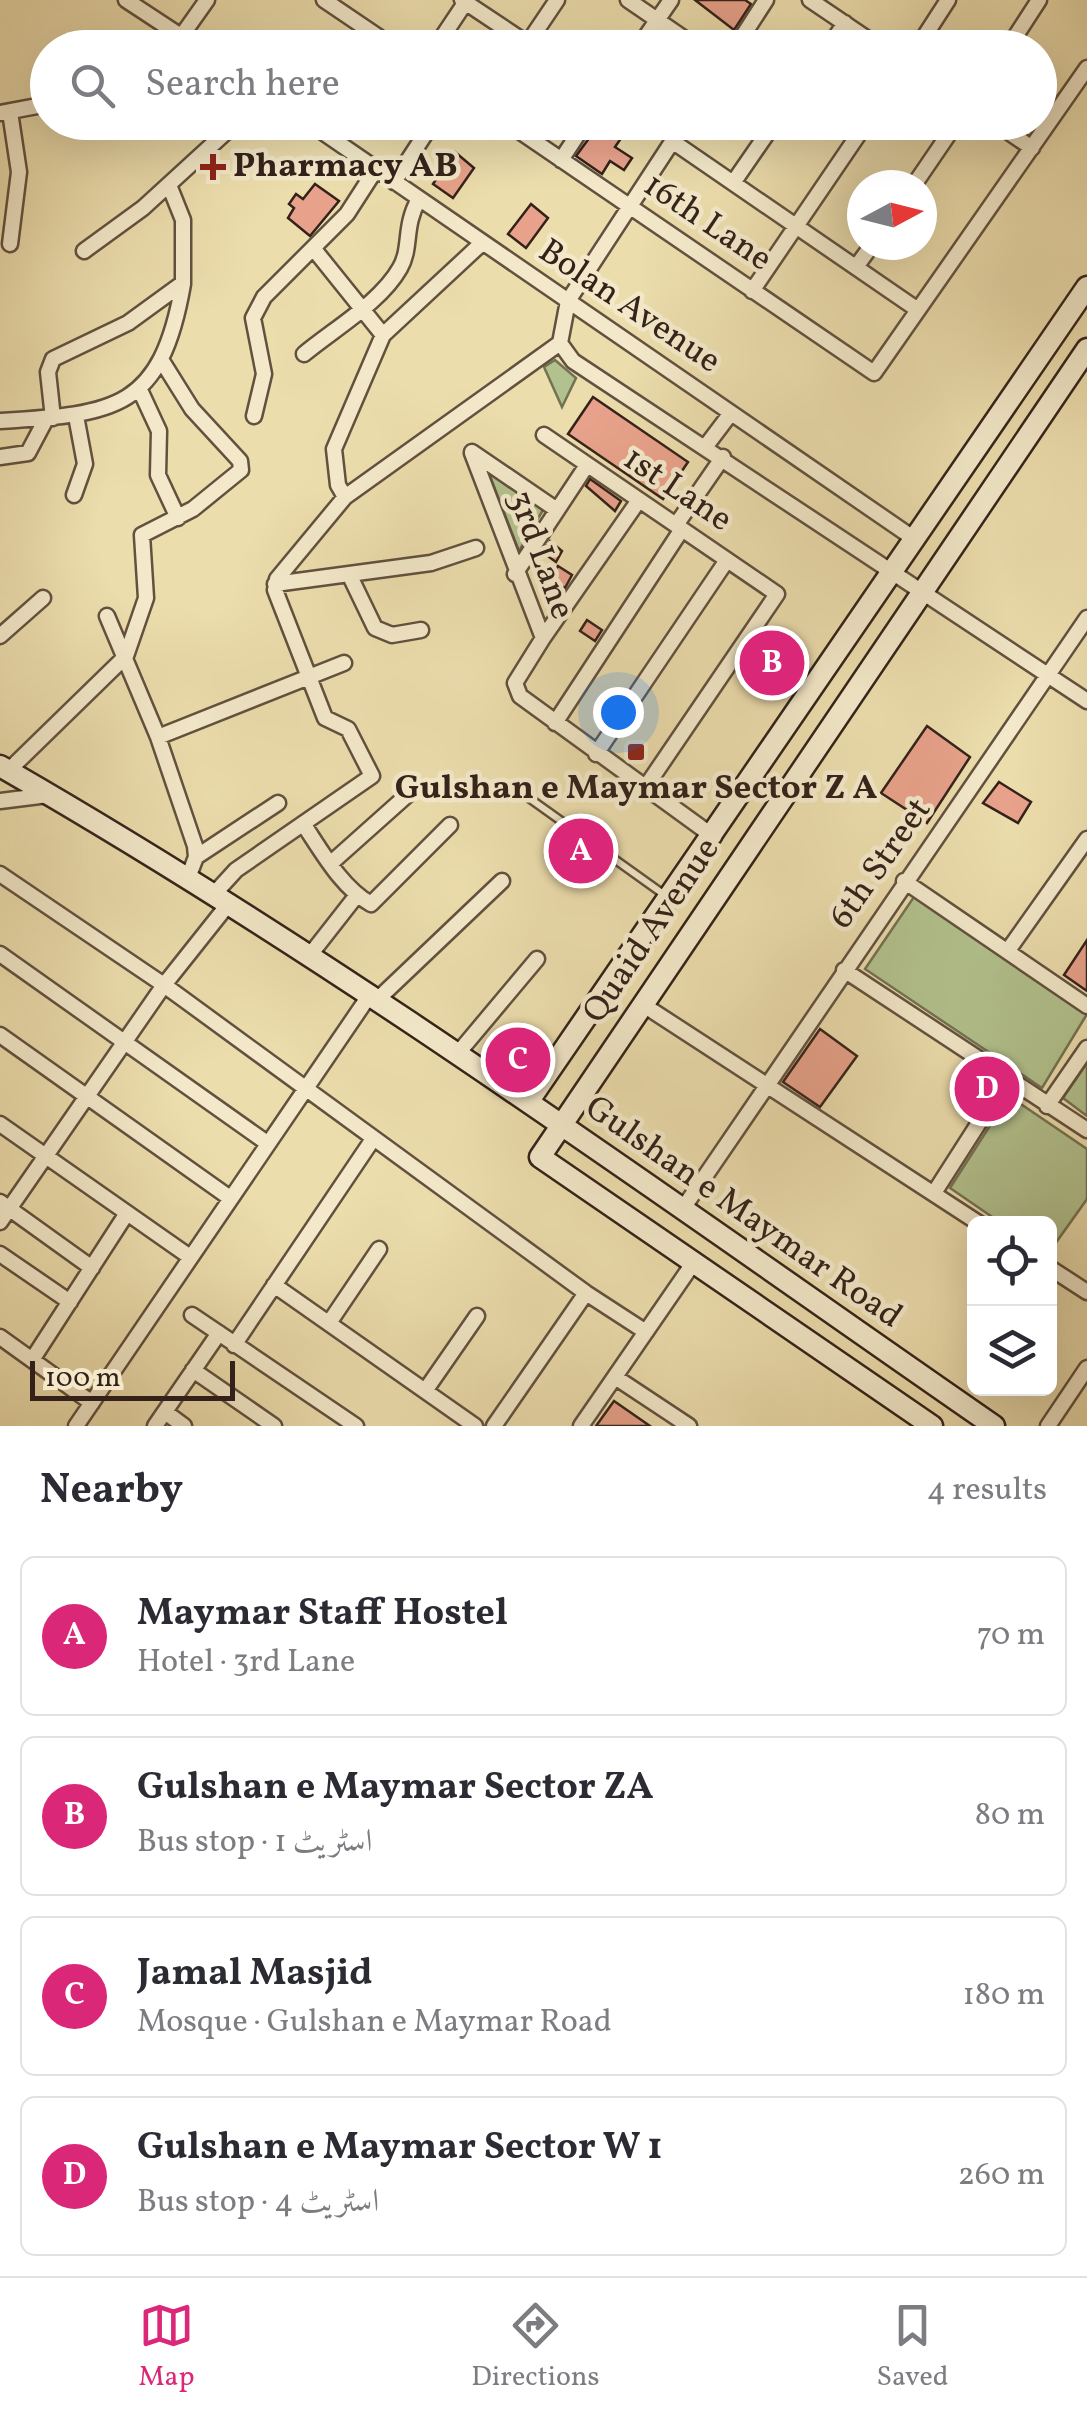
<!DOCTYPE html>
<meta charset="utf-8">
<style>
:root{--surface:#fff;--page:#f7f7f7;--text:#2b2b33;--muted:#7c7c81;--line:#e1e1e2;--accent:#db2777}
body{margin:0;font-family:Vollkorn,Amiri,serif;background:var(--page);color:var(--text)}
.controls{position:absolute;right:30px;bottom:30px;display:grid;overflow:hidden;border-radius:15px;box-shadow:0 10px 40px #0002}
.controls button{width:90px;height:90px;display:grid;place-items:center;padding:0;border:0;border-bottom:2px solid var(--line);background:var(--surface);color:var(--text);font:50px sans-serif}
.compass{position:absolute;left:847px;top:170px;width:90px;height:90px;border-radius:50%;background:var(--surface);box-shadow:0 10px 40px #0002;rotate:83deg}
.scale{position:absolute;left:30px;bottom:25px;width:205px;box-sizing:border-box;padding-left:10px;border:5px solid #34221a;border-top:0;font-size:28px;line-height:35px;white-space:nowrap;color:#34221a;-webkit-text-stroke:8px #f3e9ca;paint-order:stroke}
.you{position:absolute;left:618px;top:712px;width:35px;height:35px;margin:-25px;border:8px solid #fff;border-radius:50%;background:#1a73e8;box-shadow:0 0 0 15px #1a73e833}
.badge{display:grid;place-items:center;width:65px;height:65px;border-radius:50%;background:var(--accent);color:#fff;font-size:32px;font-weight:700}
.pin{position:absolute;translate:-50% -50%;border:5px solid #fff;box-shadow:0 2px 10px #0006}
.list{margin:0;padding:0;list-style:none}
h2{display:flex;justify-content:space-between;align-items:center;height:130px;margin:0;padding:0 40px;font-size:42px}
h2 small{font-size:32px;font-weight:400;color:var(--muted)}
.list li{display:grid;grid-template-columns:65px 1fr auto;gap:30px;align-items:center;box-sizing:border-box;height:160px;margin:0 20px 20px;padding:0 20px;border:2px solid var(--line);border-radius:15px}
.list b{display:block;font-size:38px;white-space:nowrap}
.list p{margin:0;font-size:32px;white-space:nowrap;color:var(--muted)}
.list em{font-size:32px;font-style:normal;color:var(--muted)}
.icon{flex:none;width:55px;height:55px;fill:none;stroke:currentColor;stroke-width:2;stroke-linecap:round;stroke-linejoin:round}
.map{position:relative;flex:none;width:1087px;height:1426px;overflow:hidden}
.search{position:absolute;background:var(--surface);box-shadow:0 10px 40px #0002;left:30px;right:30px;top:30px;height:110px;display:flex;align-items:center;gap:25px;box-sizing:border-box;padding:0 35px;border-radius:55px;color:var(--muted);font-size:38px}
.sheet{height:850px;background:var(--surface)}
nav{display:flex;justify-content:space-around;align-items:center;box-sizing:border-box;height:140px;border-top:2px solid var(--line);background:var(--surface);font-size:28px;color:var(--muted)}
nav a{display:grid;justify-items:center;gap:5px}
nav .on{color:var(--accent)}
.map>svg:first-child{display:block}
</style>
<div class="map">
<svg width="1087" height="1426" viewBox="0 0 1087 1426">
<rect width="100%" height="100%" fill="#ecddad"/>
<filter id="stains"><feTurbulence type="fractalNoise" baseFrequency=".002" numOctaves="4"/><feColorMatrix values="0 0 0 0 .2 0 0 0 0 .09 0 0 0 0 .02 0 0 0 .5 -.17"/></filter>
<radialGradient id="worn" r=".72"><stop offset=".6" stop-color="#630" stop-opacity="0"/><stop offset="1" stop-color="#630" stop-opacity=".3"/></radialGradient>
<path fill="#b2c28e" stroke="#737254" stroke-width="2.5" d="M555 360 576 378 562 407 544 367Z
M488 471 543 510 519 551Z
M918 891 1087 1014 1042 1088 865 969Z
M1087 1063V1116L1063 1098Z
M1009 1096 1087 1149V1199L1050 1251V1224L1001 1223 950 1188Z"/>
<path fill="#e8a28b" stroke="#34221a" stroke-width="2.5" d="M695 0H745L751 4 734 30Z
M601 122 624 134 615 147 632 158 624 170 610 161 602 174 576 156Z
M455 152 474 168 453 198 433 184Z
M315 184 339 201 310 236 288 218 294 208 289 204 296 194 303 199Z
M531 204 548 218 526 248 508 234Z
M593 397 688 462 663 499 568 434Z
M590 479 621 501 615 511 586 486Z
M550 541 562 551 556 562 542 552Z
M558 566 572 575 565 588 551 578Z
M587 620 602 630 595 641 580 631Z
M927 726 970 757 927 823 881 793Z
M999 782 1031 802 1018 823 983 803Z
M1087 940V991L1064 975Z
M820 1029 857 1056 820 1107 783 1082Z
M614 1401 650 1426H596Z"/>
<g fill="none" stroke-linecap="round" stroke-linejoin="round">
<g stroke="#62513f" stroke-width="11">
<path id="lane" d="M529 798 666 896"/>
</g>
<g stroke="#62513f" stroke-width="19">
<path id="street" d="M126 0 199 48
M324 0 395 48
M462 0 534 48
M628 0 698 48
M810 0 881 48
M528 43 557 0
M173 48 207 0
M435 48 467 0
M638 48 671 0
M735 48 766 0
M828 48 845 23
M917 48 948 0
M1008 48 1039 0
M10 112 19 172 10 244
M0 113 48 104
M308 122 916 540
M506 122 874 373 1087 68
M994 122 1032 148
M672 141 918 310
M561 160 586 122
M394 182 433 122
M733 183 775 122
M914 185 957 122
M313 248 383 335
M84 251 143 208 237 122
M856 267 872 245
M752 291 867 122
M560 343 573 361 1087 701
M304 354C334 329 381 302 400 268 412 247 403 227 419 199
M140 390 159 431 158 475 178 518
M254 416 264 374 253 318 264 297 347 214 376 169
M53 418 48 372 53 359 128 323 183 283V220L169 185
M0 421C116 414 161 410 183 284
M544 435 777 594 645 788
M706 446 731 413
M472 452 557 510
M472 453 543 638 515 683 520 696 714 837
M0 457 28 453 46 419
M74 495 85 464 76 416
M345 497 338 485 334 449 383 335 482 243
M676 525 723 457
M349 574 375 628 392 635 421 630
M515 574 587 465
M275 584 431 563 476 548
M107 616 158 737 195 846 196 857 188 878
M0 636 43 598
M543 638 639 500
M555 723 682 529
M158 737 344 663
M596 754 727 560
M8 771 126 656 146 598 142 535 193 509 241 470 240 461 192 409 162 361
M0 801 48 795
M304 825C322 852 342 888 371 904L450 825
M196 857 278 803
M330 864 414 789
M0 874 164 985 586 1293 646 1332
M904 881 1087 1006
M215 893 236 870 372 776 348 729 325 718 275 590 277 579 345 497 560 343 568 301 685 122
M1009 949 1087 839
M0 954 267 1143
M310 955 357 895
M844 970 1087 1130
M379 998 502 881
M642 1004 980 1224
M0 1035 230 1198
M459 1052 537 959
M1047 1106 1087 1048
M0 1124 190 1257
M934 1193 1007 1079
M0 1202 92 1268
M682 1210 1087 618
M0 1222 164 985 230 902
M0 1254 70 1302
M1050 1268 1087 1292
M274 1285 475 1426
M192 1315 356 1426
M329 1323 379 1249
M0 1337 92 1403
M234 1345 373 1139
M32 1360 127 1213
M193 1370 274 1426
M615 1377 689 1426
M425 1391 477 1316
M165 1412 184 1426
M76 1426 371 993
M155 1426 219 1333
M494 1426 586 1293
M581 1426 694 1262
M1048 1426 1087 1368"/>
</g>
<g stroke="#34221a" stroke-width="25">
<path id="secondary" d="M0 766C345 964 666 1199 994 1426
M528 1102 1087 287
M932 1426 540 1157 1087 349"/>
</g>
<use href="#lane" stroke="#f3e9ca" stroke-width="6"/>
<use href="#street" stroke="#f3e9ca" stroke-width="14"/>
<use href="#secondary" stroke="#f3e9ca" stroke-width="20"/>
</g>
<g fill="#8f2418" stroke="#f3e9ca" stroke-width="4">
<path d="M208 152h10v10h10v10h-10v10h-10v-10h-10v-10h10z"/>
<rect x="626" y="742" width="20" height="20" rx="5"/>
</g>
<g text-anchor="middle" dominant-baseline="central" stroke-width="9" stroke-linejoin="round" paint-order="stroke">
<g font-size="35" font-weight="bold" fill="#34221a" stroke="#f3e9ca" text-anchor="start">
<text x="233" y="167">Pharmacy AB</text>
<text x="636" y="789" text-anchor="middle">Gulshan e Maymar Sector Z A</text>
</g>
<g font-size="35" fill="#34221a" stroke="#f3e9ca">
<text transform="translate(707 223) rotate(34)">16th Lane</text>
<text transform="translate(629 307) rotate(34)">Bolan Avenue</text>
<text transform="translate(677 490) rotate(34)">1st Lane</text>
<text transform="translate(540 555) rotate(70)">3rd Lane</text>
<text transform="translate(881 864) rotate(-55)">6th Street</text>
<text transform="translate(652 931) rotate(-56)">Quaid Avenue</text>
<text transform="translate(743 1213) rotate(35)">Gulshan e Maymar Road</text>
</g>
</g>
<rect width="100%" height="100%" filter="url(#stains)"/>
<rect width="100%" height="100%" fill="url(#worn)"/>
</svg>
<div class="controls">
<button><svg class="icon" aria-label="locate" viewBox="0 0 24 24"><circle cx="12" cy="12" r="6"/><path d="M12 2v4M12 18v4M2 12h4M18 12h4"/></svg></button>
<button><svg class="icon" aria-label="layers" viewBox="0 0 24 24"><path d="M12 4l9 5-9 5-9-5zM3 14l9 5 9-5"/></svg></button>
</div>
<svg class="compass" viewBox="-18 -18 36 36"><path d="M0-13l5 13h-10z" fill="#e53935"/><path d="M0 13l5-13h-10z" fill="#7c7c81"/></svg>
<div class="scale">100 m</div>
<div class="you"></div>
<div class="pin badge" style="left:581px;top:851px">A</div>
<div class="pin badge" style="left:772px;top:663px">B</div>
<div class="pin badge" style="left:518px;top:1060px">C</div>
<div class="pin badge" style="left:987px;top:1089px">D</div>
<div class="search"><svg class="icon" aria-label="search" viewBox="0 0 24 24"><circle cx="10" cy="10" r="6"/><path d="M15 15l6 6"/></svg>Search here</div>
</div>
<section class="sheet">
<h2>Nearby<small>4 results</small></h2>
<ul class="list">
<li><span class="badge">A</span><div><b>Maymar Staff Hostel</b><p>Hotel · 3rd Lane</p></div><em>70 m</em></li>
<li><span class="badge">B</span><div><b>Gulshan e Maymar Sector ZA</b><p>Bus stop · اسٹریٹ 1</p></div><em>80 m</em></li>
<li><span class="badge">C</span><div><b>Jamal Masjid</b><p>Mosque · Gulshan e Maymar Road</p></div><em>180 m</em></li>
<li><span class="badge">D</span><div><b>Gulshan e Maymar Sector W 1</b><p>Bus stop · اسٹریٹ 4</p></div><em>260 m</em></li>
</ul>
</section>
<nav>
<a class="on"><svg class="icon" aria-label="map" viewBox="0 0 24 24"><path d="M3 6l6-2 6 2 6-2v14l-6 2-6-2-6 2zM9 4v14M15 6v14"/></svg>Map</a>
<a><svg class="icon" aria-label="directions" viewBox="0 0 24 24"><path d="M12 3l9 9-9 9-9-9zM9 14v-3h6M13 9l2 2-2 2"/></svg>Directions</a>
<a><svg class="icon" aria-label="saved" viewBox="0 0 24 24"><path d="M7 4h10v16l-5-4-5 4z"/></svg>Saved</a>
</nav>
